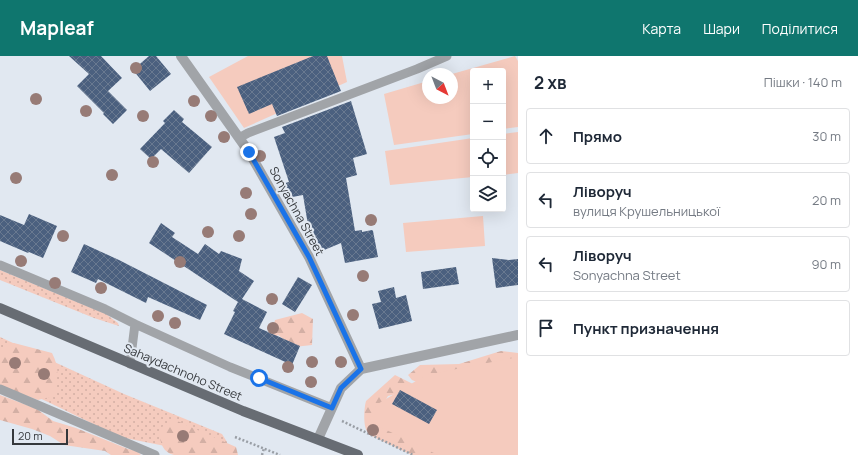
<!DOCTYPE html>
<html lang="uk">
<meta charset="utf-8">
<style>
:root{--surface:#fff;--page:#f6f6f7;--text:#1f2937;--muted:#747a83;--line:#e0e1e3;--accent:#0f766e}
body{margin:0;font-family:Manrope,sans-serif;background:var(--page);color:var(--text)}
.controls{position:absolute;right:12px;top:12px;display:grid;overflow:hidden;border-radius:4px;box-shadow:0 4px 16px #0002}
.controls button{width:36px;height:36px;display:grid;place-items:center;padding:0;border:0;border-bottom:1px solid var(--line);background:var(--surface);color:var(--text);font:20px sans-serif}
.compass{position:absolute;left:422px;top:12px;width:36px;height:36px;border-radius:50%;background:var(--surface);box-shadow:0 4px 16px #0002;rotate:138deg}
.scale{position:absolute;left:12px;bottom:10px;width:56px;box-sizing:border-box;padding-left:4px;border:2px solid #35383c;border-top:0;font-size:11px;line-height:14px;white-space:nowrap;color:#35383c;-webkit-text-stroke:3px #e1e8f1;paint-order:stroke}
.stop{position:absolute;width:12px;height:12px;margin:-9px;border:3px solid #1a73e8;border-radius:50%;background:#fff}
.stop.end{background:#1a73e8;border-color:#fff;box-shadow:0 1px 4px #0008}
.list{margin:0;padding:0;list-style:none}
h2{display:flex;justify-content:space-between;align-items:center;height:52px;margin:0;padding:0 16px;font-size:17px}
h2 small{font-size:13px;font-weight:400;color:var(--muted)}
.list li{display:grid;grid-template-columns:26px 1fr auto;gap:12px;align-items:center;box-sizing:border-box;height:56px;margin:0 8px 8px;padding:0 8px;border:1px solid var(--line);border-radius:4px}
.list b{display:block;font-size:15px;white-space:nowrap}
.list p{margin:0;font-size:13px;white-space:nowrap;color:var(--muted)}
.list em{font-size:13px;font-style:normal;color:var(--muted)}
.icon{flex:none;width:22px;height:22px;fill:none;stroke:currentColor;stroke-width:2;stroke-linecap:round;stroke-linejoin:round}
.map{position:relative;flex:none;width:518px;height:399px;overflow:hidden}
header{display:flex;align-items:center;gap:24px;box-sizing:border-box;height:56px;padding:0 20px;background:var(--accent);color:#fff}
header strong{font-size:19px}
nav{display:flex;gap:22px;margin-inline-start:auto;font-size:14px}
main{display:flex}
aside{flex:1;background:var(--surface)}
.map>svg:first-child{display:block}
</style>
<header>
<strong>Mapleaf</strong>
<nav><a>Карта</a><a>Шари</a><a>Поділитися</a></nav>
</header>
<main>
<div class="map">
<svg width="518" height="399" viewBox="0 0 518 399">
<defs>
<pattern id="grass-dots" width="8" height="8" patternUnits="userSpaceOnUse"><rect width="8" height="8" fill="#f5cbbe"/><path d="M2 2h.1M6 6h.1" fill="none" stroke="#d3afa4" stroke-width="1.8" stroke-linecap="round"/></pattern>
<pattern id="forest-firs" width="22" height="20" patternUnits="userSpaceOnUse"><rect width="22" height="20" fill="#f5cbbe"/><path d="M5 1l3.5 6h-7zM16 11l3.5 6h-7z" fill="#d3afa4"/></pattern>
<pattern id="building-cross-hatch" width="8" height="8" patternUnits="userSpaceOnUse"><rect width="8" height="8" fill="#4b607f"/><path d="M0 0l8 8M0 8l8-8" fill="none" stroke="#697990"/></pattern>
</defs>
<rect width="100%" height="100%" fill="#e1e8f1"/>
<path fill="url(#grass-dots)" d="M0 214 106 258 118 267 119 270 94 262 0 224Z
M0 281 124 338 222 378 227 386V395L165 390 120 381 48 346 0 324Z"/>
<path fill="url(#forest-firs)" d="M302 257 313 263 312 289 294 291 278 279 269 286 275 264Z
M7 287H14L52 297C60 313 57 320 55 336L50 341 38 344 0 330V296Z
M501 295 518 297V399H412L374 381C371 379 368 378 367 375 363 369 364 352 366 345L395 319 413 328 412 334 388 340 382 350 393 362 419 372H424L429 368 437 354 463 343 468 340V334C461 326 445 324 435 324 428 324 419 328 412 324 411 323 409 320 408 319L420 309 459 308Z
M0 339 37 353 53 365 76 372 128 393 137 395 141 399H111L105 395 64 389 50 380 32 373 0 364Z
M175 364 236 391 238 399H174C161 396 159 383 160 372Z"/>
<path fill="#f5cbbe" d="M248 0H342L347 26 244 72 209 21Z
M515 0 518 5V71L503 73V15H473V78L394 89 384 38 428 25V42H452V18Z
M518 76V117L503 119V78Z
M473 82V121L390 129 385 95Z
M483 160 485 190 406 196 403 167Z
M518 301V399H438L370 366 376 349 426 319Z"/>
<path fill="url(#building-cross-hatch)" d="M69 0H101L122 22 108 35 127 54 113 68 103 58 104 57 77 30 89 18Z
M149 0H156L171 18 150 35 133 14Z
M313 0H327L341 35 277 60 272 48 249 58 237 31Z
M351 45 367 98 353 102 357 119 346 122 355 175 362 174V176L372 174 373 175 378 201 345 207 341 187 317 197 310 181 303 139 287 142 285 127 289 126 274 81 285 77 282 71Z
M174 54 184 63 182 66 212 91 189 117 161 93 151 103 140 93 165 67 163 65Z
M29 158 57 170 43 202 29 196 28 197 0 185V159L24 169Z
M161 167 175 177 172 181 198 198 205 188 219 198 221 195 242 203 239 215 254 225 242 243 267 256 259 272 300 290 292 309 224 278 235 256 233 255 238 246 149 187Z
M84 188 119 204 207 249 200 264 148 241 146 247 98 223 96 227 71 216Z
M492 202 509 204 518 203V229L496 232Z
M456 211 459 228 423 233 421 216Z
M298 221 312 229 295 256 282 248Z
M394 231 396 242 406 239 412 265 379 273 372 248 381 246 378 235Z
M400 334 437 354 429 368 392 348Z"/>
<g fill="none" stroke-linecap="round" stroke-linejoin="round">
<path stroke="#999ea5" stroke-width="2.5" stroke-dasharray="2 2" stroke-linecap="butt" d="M342 365 413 399
M235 381 280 399
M262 399 264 392"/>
<path stroke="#a1a4a8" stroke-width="9" d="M239 82 248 77 417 13 447 0
M0 209 105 253 135 268 130 308
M135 268 230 311 332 352
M0 333 155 399"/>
<path stroke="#a1a4a8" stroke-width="10" d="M181 0 249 96 309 201 361 313
M318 383 341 332 361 313 518 279"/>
<path stroke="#676c73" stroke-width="10" d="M0 252 243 355 358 399"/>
</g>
<g fill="#977b76">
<circle cx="136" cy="12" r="6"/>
<circle cx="36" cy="43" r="6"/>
<circle cx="194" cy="45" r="6"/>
<circle cx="86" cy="55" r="6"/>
<circle cx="143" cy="60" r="6"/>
<circle cx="211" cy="60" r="6"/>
<circle cx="224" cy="81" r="6"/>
<circle cx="260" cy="100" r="6"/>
<circle cx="153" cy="106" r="6"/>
<circle cx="112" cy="119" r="6"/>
<circle cx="16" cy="122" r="6"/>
<circle cx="246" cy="137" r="6"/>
<circle cx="251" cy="158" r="6"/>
<circle cx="371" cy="164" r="6"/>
<circle cx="208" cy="176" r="6"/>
<circle cx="63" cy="180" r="6"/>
<circle cx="239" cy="180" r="6"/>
<circle cx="21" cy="205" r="6"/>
<circle cx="180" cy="206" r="6"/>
<circle cx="363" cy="220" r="6"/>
<circle cx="55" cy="227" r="6"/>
<circle cx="101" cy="232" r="6"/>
<circle cx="272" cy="243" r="6"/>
<circle cx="353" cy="259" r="6"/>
<circle cx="158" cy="260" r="6"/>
<circle cx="175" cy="267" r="6"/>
<circle cx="273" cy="272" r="6"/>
<circle cx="312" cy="306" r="6"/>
<circle cx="341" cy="306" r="6"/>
<circle cx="15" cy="307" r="6"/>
<circle cx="288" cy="311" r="6"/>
<circle cx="44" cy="318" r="6"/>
<circle cx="311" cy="326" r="6"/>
<circle cx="373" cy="374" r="6"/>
<circle cx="183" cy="380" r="6"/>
</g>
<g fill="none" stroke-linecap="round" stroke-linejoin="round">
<path stroke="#1a73e8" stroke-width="5" d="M249 96 309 201 361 313 341 332 332 352 259 322"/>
</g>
<g text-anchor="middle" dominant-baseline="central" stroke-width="4" stroke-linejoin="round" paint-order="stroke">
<g font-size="12" fill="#35383c" stroke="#e1e8f1">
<text transform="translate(297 155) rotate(61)">Sonyachna Street</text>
<text transform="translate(183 316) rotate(23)">Sahaydachnoho Street</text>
</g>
</g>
</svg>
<div class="controls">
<button>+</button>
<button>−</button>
<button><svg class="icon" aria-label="locate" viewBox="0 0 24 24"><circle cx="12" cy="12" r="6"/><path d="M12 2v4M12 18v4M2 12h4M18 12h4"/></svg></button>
<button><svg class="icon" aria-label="layers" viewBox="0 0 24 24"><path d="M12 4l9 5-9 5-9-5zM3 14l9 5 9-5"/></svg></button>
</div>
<svg class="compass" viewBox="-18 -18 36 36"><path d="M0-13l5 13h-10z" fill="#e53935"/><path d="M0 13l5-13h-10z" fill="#747a83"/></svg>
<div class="scale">20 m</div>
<div class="stop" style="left:259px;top:322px"></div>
<div class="stop end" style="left:249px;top:96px"></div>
</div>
<aside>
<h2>2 хв<small>Пішки · 140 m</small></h2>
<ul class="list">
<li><svg class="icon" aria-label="ahead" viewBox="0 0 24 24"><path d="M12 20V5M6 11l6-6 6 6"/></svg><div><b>Прямо</b></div><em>30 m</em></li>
<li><svg class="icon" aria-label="left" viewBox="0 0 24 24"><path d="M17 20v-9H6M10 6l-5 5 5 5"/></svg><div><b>Ліворуч</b><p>вулиця Крушельницької</p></div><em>20 m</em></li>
<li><svg class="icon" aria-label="left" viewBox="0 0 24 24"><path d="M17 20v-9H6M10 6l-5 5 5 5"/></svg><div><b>Ліворуч</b><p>Sonyachna Street</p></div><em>90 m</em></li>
<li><svg class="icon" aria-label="arrive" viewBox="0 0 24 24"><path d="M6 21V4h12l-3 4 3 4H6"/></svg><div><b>Пункт призначення</b></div></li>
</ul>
</aside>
</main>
